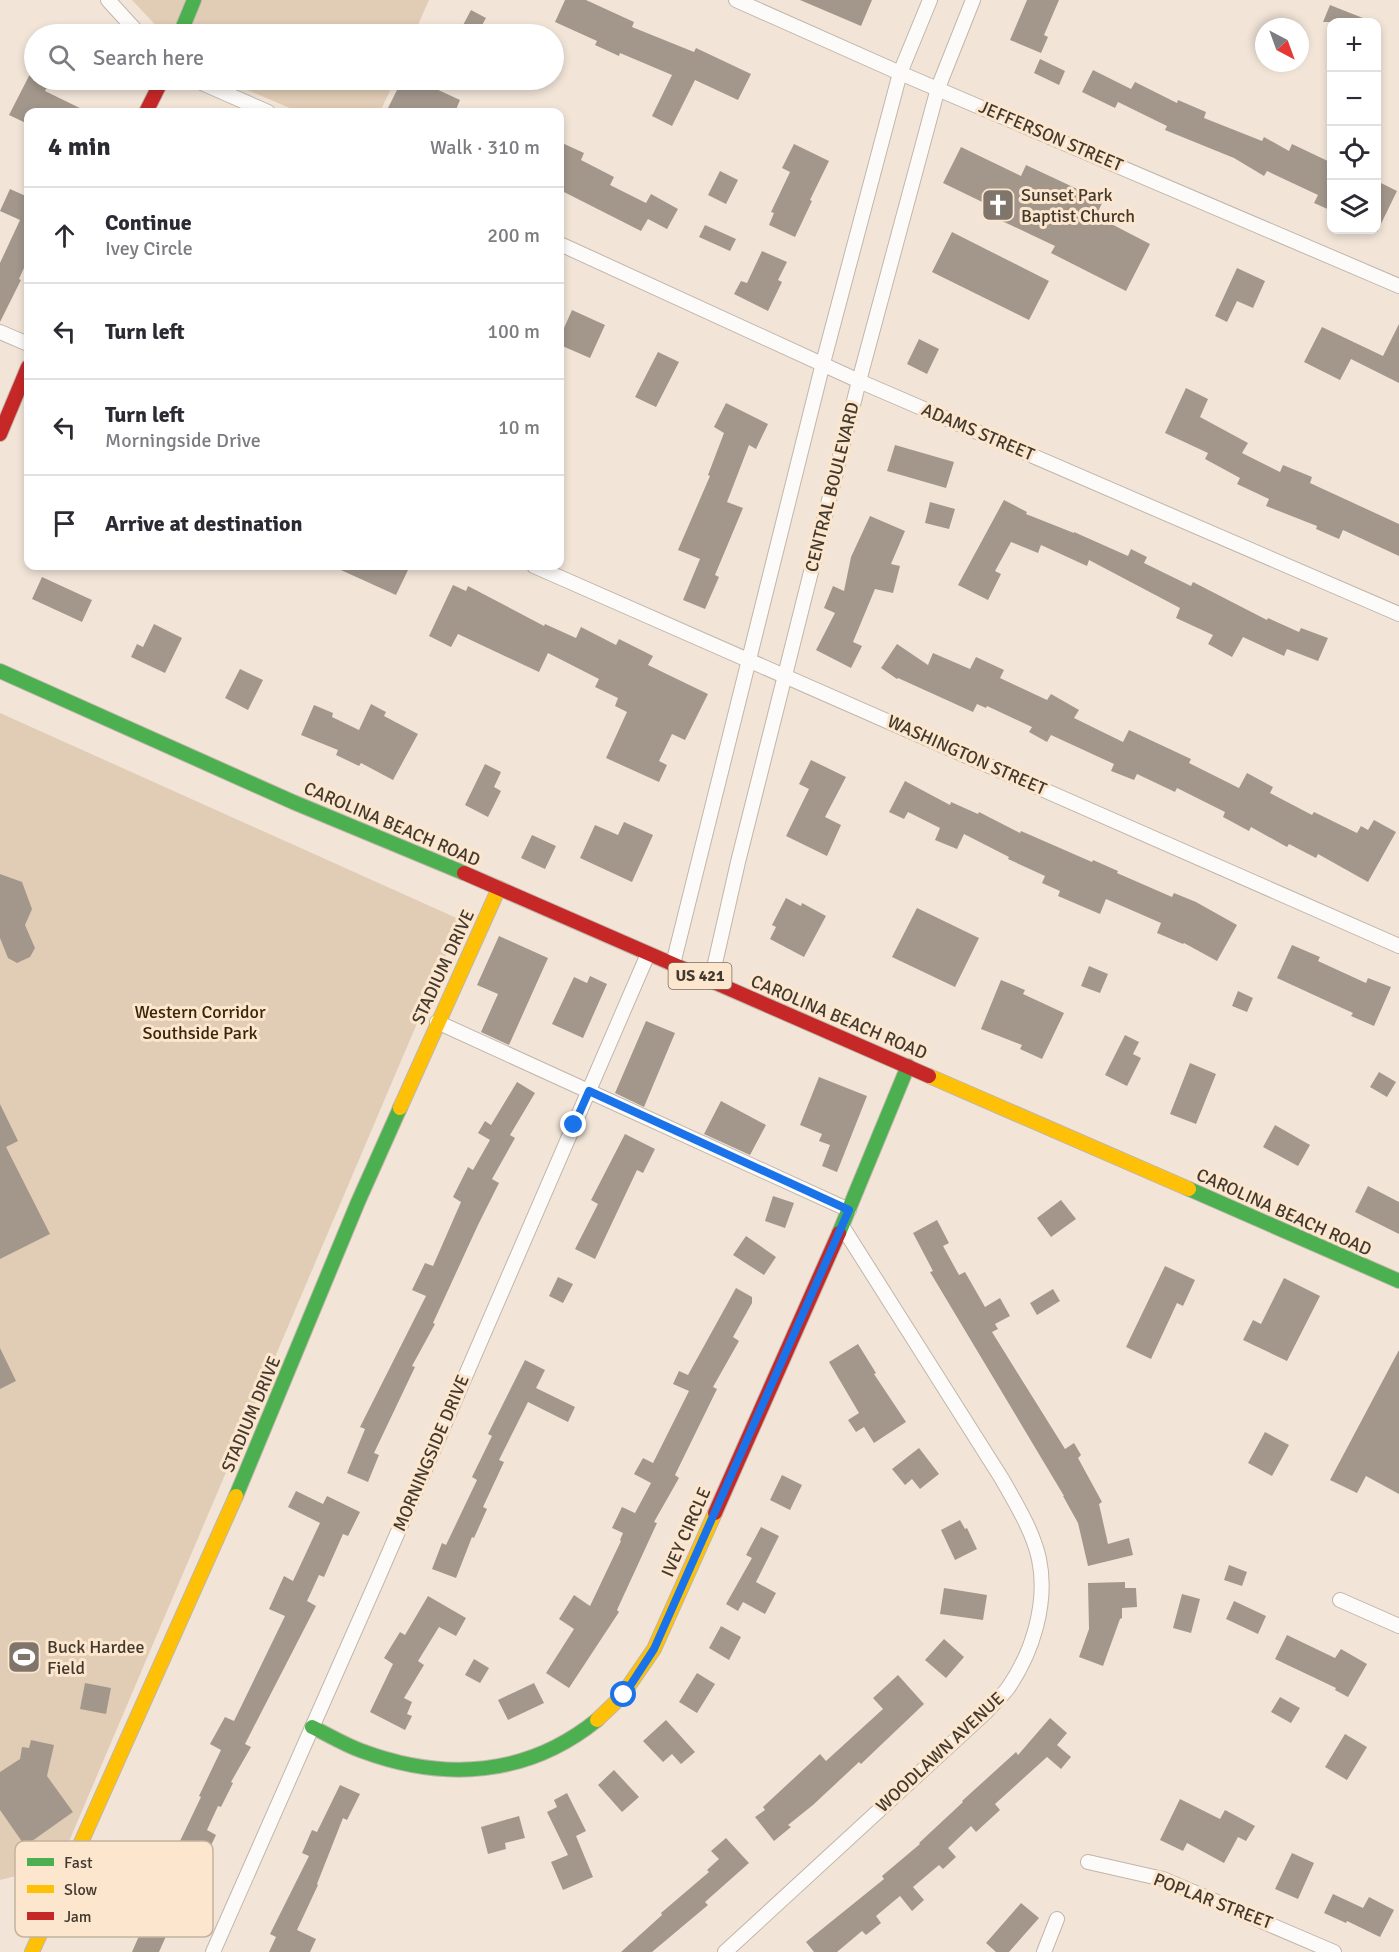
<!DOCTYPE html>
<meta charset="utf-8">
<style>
:root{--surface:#fff;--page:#f2f2f3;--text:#2b2b33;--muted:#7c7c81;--line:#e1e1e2}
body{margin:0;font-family:Signika,sans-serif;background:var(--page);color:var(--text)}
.controls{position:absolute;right:18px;top:18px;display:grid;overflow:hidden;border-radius:12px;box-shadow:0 3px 9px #0003}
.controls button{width:54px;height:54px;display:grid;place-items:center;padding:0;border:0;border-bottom:2px solid var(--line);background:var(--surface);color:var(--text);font:30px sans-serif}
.compass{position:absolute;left:1255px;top:18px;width:54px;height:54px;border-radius:50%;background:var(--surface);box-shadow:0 3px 9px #0003;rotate:139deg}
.stop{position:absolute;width:18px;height:18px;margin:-14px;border:4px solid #1a73e8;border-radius:50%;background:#fff}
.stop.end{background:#1a73e8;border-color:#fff;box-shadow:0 2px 6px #0008}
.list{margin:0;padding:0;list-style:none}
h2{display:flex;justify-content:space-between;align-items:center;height:78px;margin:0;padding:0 24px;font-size:26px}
h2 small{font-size:20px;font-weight:400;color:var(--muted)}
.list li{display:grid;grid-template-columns:39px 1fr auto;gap:18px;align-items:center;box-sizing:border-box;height:96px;padding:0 24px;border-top:2px solid var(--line)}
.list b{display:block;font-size:22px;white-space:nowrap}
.list p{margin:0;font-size:20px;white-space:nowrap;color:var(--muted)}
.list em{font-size:20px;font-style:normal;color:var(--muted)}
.icon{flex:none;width:33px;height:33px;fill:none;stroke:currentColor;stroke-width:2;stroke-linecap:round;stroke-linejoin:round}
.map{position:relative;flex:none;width:1399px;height:1952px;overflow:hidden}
.search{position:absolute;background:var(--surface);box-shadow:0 3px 9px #0003;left:24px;top:24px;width:540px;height:66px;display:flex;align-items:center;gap:15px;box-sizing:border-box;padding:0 21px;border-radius:33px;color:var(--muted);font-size:22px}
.panel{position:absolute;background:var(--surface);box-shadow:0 3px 9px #0003;left:24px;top:108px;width:540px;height:462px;border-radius:12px}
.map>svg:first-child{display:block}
</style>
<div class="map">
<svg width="1399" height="1952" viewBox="0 0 1399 1952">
<rect width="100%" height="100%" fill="#f2e5d8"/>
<path fill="#e1cdb6" d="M132 0H429L414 34H164Z
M224 80H395L380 112H299Z
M0 713 461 920 59 1865 0 1880Z"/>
<path fill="#a3978c" d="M565 0H586L634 22 632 27 694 52 696 48 751 74 738 100 695 80 672 126 652 116 672 75 620 53 619 56 595 45 597 41 555 22Z
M800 0H872L861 26Z
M1027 0H1059L1044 35 1048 37 1041 53 1010 40Z
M1330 5 1373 22H1323Z
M471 10 486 18 477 34H472L461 29Z
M1040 59 1065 71 1059 85 1034 73Z
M1093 70 1131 89 1135 82 1177 103 1178 100 1206 112 1204 118 1262 141 1264 137 1289 151 1292 144 1332 163V211L1314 203 1318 195 1267 171 1264 176 1234 158 1165 130 1167 126 1118 102 1115 108 1082 92Z
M30 74 34 76V80H42L49 83 45 91 88 112H28V124L9 115Z
M402 80H438L434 88 460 100 455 112H386Z
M560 142 584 153 581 160 614 177 610 185 646 203 651 194 678 209 667 229 648 219 641 231 560 190Z
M794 144 829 161 810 200 812 201 795 237 769 225 774 213 771 212 790 172 782 168Z
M961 147 1021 176 1026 165 1103 201 1096 216 1150 244 1126 291 1051 253 1055 246 1002 221 1005 213 943 183Z
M720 171 738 180 726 204 708 195Z
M1377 181 1397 191 1377 232Z
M10 189 28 197V259L19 279 21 280 0 322V263L20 220 0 211Z
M705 225 736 239 730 251 699 237Z
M952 232 1049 281 1029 320 932 272Z
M762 251 787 262 778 280 782 282 768 311 734 294 741 281 747 283Z
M1237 268 1265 281 1253 308 1237 301 1227 322 1215 316Z
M572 310 605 325 590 358 560 345V337Z
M1399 324V383L1351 359 1340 380 1304 362 1322 327 1383 356Z
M919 339 939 349 927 374 907 364Z
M658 352 679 362 656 407 635 397Z
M1186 388 1208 399 1200 417 1248 443 1242 453 1280 472 1283 465 1312 477 1310 483 1399 524V556L1343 530 1339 539 1316 529 1317 526 1266 506 1269 499 1237 484 1240 478 1205 459 1208 453 1165 433Z
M726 403 768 424 756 449 749 445 727 502 743 508 715 575 719 577 705 609 683 600 700 559 678 550 710 476 708 475 724 433 714 427Z
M895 445 954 462 946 488 887 471Z
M1004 500 1027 512 1026 514 1074 533V532L1128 556 1131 549 1147 557 1144 563 1191 586 1193 582 1267 620 1268 618 1299 632 1301 628 1328 638 1318 661 1287 649 1284 656 1243 637 1232 657 1208 644 1213 635 1176 618 1180 608 1089 560 1087 566 1041 545 1038 553 1011 542 995 571 1001 574 988 600 958 585Z
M930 502 955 509 949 529 925 523Z
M870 516 905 531 891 564 900 566 893 593 875 589 853 642 862 646 851 668 816 650 835 613 824 608 833 586 844 591 851 557Z
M332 566H399L408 570 396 595Z
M42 577 92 600 82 622 32 599Z
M453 585 466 591 468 586 544 626 545 624 576 638 581 627 616 645 619 639 653 656 648 665 708 694 685 740 672 734 659 761 667 765 659 782 606 758 627 712 615 706 618 698 595 687 599 679 548 653 539 672 458 634 451 647 429 636Z
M154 624 182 638 165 673 131 657 137 644 143 647Z
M897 644 928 665 933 653 970 669 976 657 1004 670 1000 678 1047 700 1051 694 1079 710 1074 718 1123 742 1129 730 1191 759 1189 763 1239 788 1247 773 1273 787 1270 793 1312 815 1314 812 1357 833 1361 826 1368 830 1374 820 1396 832 1368 882 1318 854 1316 858 1289 844 1287 847 1251 827 1249 831 1223 817 1225 812 1177 788 1175 792 1137 774 1134 780 1111 771 1114 764 1051 735 1047 742 1029 732 1032 727 987 706 986 708 977 704 973 712 898 678 897 679 881 668Z
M240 669 263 680 248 710 225 698Z
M371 704 386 712 384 716 418 734 393 780 361 763 359 766 336 755 338 750 301 735 314 705 333 713 332 717 359 730Z
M811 760 846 777 825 817 841 825 827 856 786 836 809 789 799 784Z
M485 764 501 772 494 787 501 791 488 817 465 805Z
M905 781 950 805 951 802 978 814 979 812 1020 833 1021 831 1092 862 1093 860 1118 871 1117 873 1172 897 1174 893 1196 902 1237 925 1217 961 1184 943 1183 944 1157 933 1161 923 1106 899 1100 914 1058 896 1060 891 1042 883 1045 876 1008 859 1009 857 964 834 957 849 935 840 940 828 908 812 904 819 889 812Z
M624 822 653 835 632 882 580 858 595 825 618 835Z
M532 835 556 846 545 869 521 858Z
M0 874 22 882 32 909 25 925 35 948 30 957 17 963 8 958 0 938Z
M786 898 801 906 802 903 826 916 804 957 770 939 776 927 772 925Z
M917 908 979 938 955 987 892 957Z
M499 936 548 958 509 1045 481 1032 498 994 477 985Z
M1292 945 1320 957 1318 961 1366 983 1368 978 1391 987 1374 1026 1351 1016 1353 1013 1277 978Z
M1089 966 1108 974 1100 993 1081 986Z
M590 976 607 984 583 1038 552 1024 574 977 587 983Z
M1001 980 1025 990 1023 994 1064 1013 1042 1059 1020 1049 1022 1045 981 1029Z
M1238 991 1253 998 1247 1012 1232 1006Z
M646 1021 675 1033 644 1107 615 1093Z
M1125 1035 1139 1042 1133 1054 1141 1058 1127 1086 1105 1075Z
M1190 1063 1216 1074 1196 1124 1170 1114Z
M1379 1072 1396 1082 1387 1097 1370 1087Z
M819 1077 867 1096 837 1172 822 1166 830 1145 819 1141 822 1134 800 1125Z
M517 1082 535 1093 510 1135 515 1138 492 1179 499 1183 478 1225 433 1323 435 1324 412 1366 415 1367 374 1453 379 1455 368 1482 347 1473 365 1429 360 1427 426 1296 412 1290 425 1263 433 1266 461 1202 453 1197 468 1167 473 1170 490 1140 478 1133 485 1121 491 1125Z
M721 1101 766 1125 750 1155 704 1134Z
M0 1104 18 1141 6 1147 50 1234 0 1259Z
M1275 1125 1310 1145 1298 1166 1263 1147Z
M625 1134 655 1149 643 1173 637 1170 595 1259 575 1249 598 1204 591 1200Z
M1368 1186 1399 1202V1234L1355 1212Z
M773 1196 794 1203 785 1228 765 1221Z
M1061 1200 1076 1219 1051 1237 1037 1218Z
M937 1220 949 1243 943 1246 959 1275 965 1272 985 1307 1000 1298 1010 1316 995 1324 998 1329 992 1332 1065 1449 1074 1443 1081 1455 1078 1458 1102 1502 1099 1504 1108 1544 1129 1538 1133 1555 1088 1566 1078 1523 1063 1496H1064L930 1272 933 1271 913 1233Z
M746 1236 776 1257 764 1275 733 1255Z
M1165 1266 1195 1280 1183 1306 1177 1303 1151 1359 1126 1347Z
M558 1277 573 1284 563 1303 549 1296Z
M1284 1278 1320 1296 1287 1361 1243 1340 1253 1320 1261 1324Z
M736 1288 752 1297V1303L733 1337 739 1341 713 1387 717 1389 675 1475 679 1478 654 1522 657 1523 617 1610 619 1612 569 1688 546 1673 574 1629 559 1619 574 1595 590 1606 621 1541 620 1540 623 1533 612 1528 622 1507 635 1513 651 1483 634 1474 643 1458 653 1463 689 1391 673 1384 679 1371 688 1375Z
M1053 1289 1060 1301 1037 1315 1030 1303Z
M858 1344 876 1373 874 1374 906 1422 874 1443 864 1427 856 1432 848 1420 859 1413 829 1362Z
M0 1348 16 1381 0 1389Z
M1399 1350V1494L1366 1476 1357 1493 1330 1480Z
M525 1360 545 1370 536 1388 575 1407 568 1422 528 1402 499 1460 504 1462 483 1507 487 1509 474 1538 472 1537 456 1578 432 1569 442 1543 446 1545 477 1480 472 1477 492 1436 488 1434Z
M1265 1432 1289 1445 1272 1476 1248 1463Z
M919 1448 939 1474 920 1489 912 1479 905 1485 892 1469Z
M782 1475 802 1485 790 1510 770 1500Z
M296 1491 323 1504 327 1496 360 1512 348 1536 343 1534 324 1577 319 1575 307 1601 316 1606 245 1744 251 1747 231 1782 233 1783 221 1807 218 1806 207 1830 216 1835 207 1854 202 1851 190 1876 197 1880 186 1902 182 1900 159 1952H132L145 1922 135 1917 144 1897 156 1902 184 1843 180 1841 201 1797 199 1796 221 1750 210 1744 225 1717 234 1721 285 1616 269 1609 284 1576 293 1581 320 1523 288 1507Z
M960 1520 965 1529 967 1528 977 1549 955 1560 941 1530Z
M761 1527 779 1536 756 1582 776 1593 765 1614 743 1602 738 1611 726 1604 752 1558 746 1555Z
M1229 1565 1247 1572 1242 1586 1224 1580Z
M1125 1582V1588H1136L1137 1607 1122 1608V1618L1120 1619 1103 1666 1079 1657 1089 1629 1088 1583Z
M944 1588 987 1595 983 1620 940 1614Z
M1182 1594 1200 1599 1191 1633 1173 1628Z
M428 1596 466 1618 456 1636 439 1627 418 1661 424 1665 404 1698 412 1702 407 1714 412 1716 405 1730 370 1712 393 1664 384 1658 400 1632 405 1635Z
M1234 1601 1266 1616 1258 1634 1226 1619Z
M721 1626 741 1637 729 1660 709 1648Z
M1287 1635 1335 1658 1341 1649 1367 1664 1348 1697 1335 1690 1336 1688 1275 1659Z
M944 1639 964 1657 946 1678 925 1660Z
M474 1659 489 1668 480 1683 465 1675Z
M697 1673 715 1684 697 1713 679 1702Z
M898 1675 924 1704 861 1764 859 1762 813 1805 788 1825 791 1827 774 1841 755 1817 765 1810 763 1807 820 1754 826 1761 883 1709 873 1698Z
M85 1683 111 1688 106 1714 80 1709Z
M534 1683 544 1703 508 1720 498 1700Z
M1280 1697 1300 1708 1291 1723 1271 1712Z
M1050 1718 1067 1733 1057 1745 1071 1757 1061 1769 1047 1757 995 1804 1000 1810 976 1832 971 1826 948 1848 956 1857 943 1869 939 1865 913 1887 924 1900 912 1911 900 1896 876 1916 881 1923 866 1935 862 1931 837 1952H814L806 1942 884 1879 882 1876 920 1844 919 1843 963 1802 962 1801 1016 1752 1018 1755Z
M666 1720 695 1752 681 1764 672 1754 663 1762 643 1741Z
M1345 1734 1367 1747 1347 1780 1325 1767Z
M31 1740 54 1745 47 1776 73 1812 25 1846 0 1810V1772L20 1759 22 1747 29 1748Z
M614 1770 639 1797 622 1812 598 1785Z
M340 1785 360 1794 347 1820 343 1818 317 1884 318 1885 297 1930 316 1939 310 1952H269L276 1937 270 1934 309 1856 302 1853 312 1830 317 1832Z
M567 1793 586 1831 576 1836 593 1877 563 1890 551 1862 568 1855 547 1812 557 1807 554 1800Z
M1180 1799 1220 1819 1225 1810 1255 1826 1246 1841 1238 1837 1224 1863 1187 1843 1183 1851 1160 1840Z
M519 1816 525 1838 505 1843 506 1849 488 1854 481 1827Z
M726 1838 749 1863 705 1902 708 1905 652 1952H621L662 1915 661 1913 709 1872 707 1870 719 1859 711 1851Z
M1292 1853 1314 1863 1298 1899 1275 1889Z
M1333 1894 1363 1908 1369 1897 1394 1910 1380 1937 1347 1921 1346 1923 1324 1913Z
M1021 1903 1039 1918 1009 1952H996L986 1943Z"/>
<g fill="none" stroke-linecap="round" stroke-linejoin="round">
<g stroke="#c0b6ab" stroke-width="16">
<path id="street" d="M108 0 139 34
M736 0 900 73 1399 286
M195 80 268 112
M560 244 859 381 1399 614
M0 332 28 344
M534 566 1399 946
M673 964 823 363 900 73 930 0
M711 981 738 862 859 381 938 88 973 0
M437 1022 849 1210
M1340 1600 1399 1626
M1088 1862 1163 1879 1334 1952
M213 1952 378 1578 648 954
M725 1952 986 1712C993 1704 1002 1696 1008 1688 1033 1652 1048 1602 1039 1559 1033 1531 1016 1504 1002 1479L842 1226
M1044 1952 1057 1919"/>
</g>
<g stroke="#c0b6ab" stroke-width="16">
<path id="fast" d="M180 34 194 0
M0 671 293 802 464 873
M1189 1189 1399 1281
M839 1233 908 1066
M236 1496 358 1202 400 1108
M312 1727C329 1735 345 1745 362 1751 445 1782 528 1776 597 1720"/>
</g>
<g stroke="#c0b6ab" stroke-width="16">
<path id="slow" d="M929 1076 1189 1189
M400 1108 499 888
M597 1720 621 1697 654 1649 715 1513
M32 1952 236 1496"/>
</g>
<g stroke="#c0b6ab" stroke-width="16">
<path id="jam" d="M146 112 162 80
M0 434 28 367
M464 873 929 1076
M715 1513 839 1233"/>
</g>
<use href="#street" stroke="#fdfbf9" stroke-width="14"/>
<use href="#fast" stroke="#4caf50" stroke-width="14"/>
<use href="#slow" stroke="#ffc107" stroke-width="14"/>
<use href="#jam" stroke="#c62828" stroke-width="14"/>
</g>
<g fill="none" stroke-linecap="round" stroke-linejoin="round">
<path stroke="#1a73e8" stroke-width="8" d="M574 1125 589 1091 849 1210 654 1649 624 1695"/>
</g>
<defs>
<g id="church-square" transform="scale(1.725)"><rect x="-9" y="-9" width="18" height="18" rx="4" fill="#80756a" stroke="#fce6cd"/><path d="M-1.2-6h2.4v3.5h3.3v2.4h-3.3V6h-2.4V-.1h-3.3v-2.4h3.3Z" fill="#fff"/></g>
<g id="stadium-square" transform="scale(1.725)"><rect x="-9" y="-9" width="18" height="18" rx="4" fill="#80756a" stroke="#fce6cd"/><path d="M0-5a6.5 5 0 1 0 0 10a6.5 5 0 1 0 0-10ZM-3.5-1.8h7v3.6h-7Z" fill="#fff"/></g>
</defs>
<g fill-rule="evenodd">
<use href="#church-square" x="998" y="205"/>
<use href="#stadium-square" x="24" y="1657"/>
</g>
<g text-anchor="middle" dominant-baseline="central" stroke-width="6" stroke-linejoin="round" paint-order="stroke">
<rect fill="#fce6cd" stroke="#7a6d5e" stroke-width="1.5" x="668.5" y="963" width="63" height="26" rx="4.5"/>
<g font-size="16" font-weight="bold" fill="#42392f">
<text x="700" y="976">US 421</text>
</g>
<g font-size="18" fill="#42392f" stroke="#fce6cd">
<text transform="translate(1051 136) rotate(23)">JEFFERSON STREET</text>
<text transform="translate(978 432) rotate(23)">ADAMS STREET</text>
<text transform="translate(832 487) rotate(-76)">CENTRAL BOULEVARD</text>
<text transform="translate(967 755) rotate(24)">WASHINGTON STREET</text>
<text transform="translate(392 824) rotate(23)">CAROLINA BEACH ROAD</text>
<text transform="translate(443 967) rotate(-65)">STADIUM DRIVE</text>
<text transform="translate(839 1017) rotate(23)">CAROLINA BEACH ROAD</text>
<text transform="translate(1284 1212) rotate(24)">CAROLINA BEACH ROAD</text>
<text transform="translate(251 1414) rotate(-67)">STADIUM DRIVE</text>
<text transform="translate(431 1453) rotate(-67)">MORNINGSIDE DRIVE</text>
<text transform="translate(686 1532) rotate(-66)">IVEY CIRCLE</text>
<text transform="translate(940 1752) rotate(-43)">WOODLAWN AVENUE</text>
<text transform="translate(1213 1901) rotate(21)">POPLAR STREET</text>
</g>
<g font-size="18" fill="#42392f" stroke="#fce6cd" text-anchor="start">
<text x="1021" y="195">Sunset Park<tspan x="1021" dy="21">Baptist Church</tspan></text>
<text x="47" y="1647">Buck Hardee<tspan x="47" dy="21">Field</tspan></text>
</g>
<g font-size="18" fill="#3b2507" stroke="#fce6cd">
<text x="200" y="1012">Western Corridor<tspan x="200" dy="21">Southside Park</tspan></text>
</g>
</g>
<rect x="15" y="1841" width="198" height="96" rx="9" fill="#fce6cd" stroke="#c4b29e" stroke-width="1.5"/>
<rect x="27" y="1858" width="27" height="8" fill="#4caf50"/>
<rect x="27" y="1885" width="27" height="8" fill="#ffc107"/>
<rect x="27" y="1912" width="27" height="8" fill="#c62828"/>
<g font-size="16" fill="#42392f">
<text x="64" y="1868">Fast</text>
<text x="64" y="1895">Slow</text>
<text x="64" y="1922">Jam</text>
</g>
</svg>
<div class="controls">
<button>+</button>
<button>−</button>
<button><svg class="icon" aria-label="locate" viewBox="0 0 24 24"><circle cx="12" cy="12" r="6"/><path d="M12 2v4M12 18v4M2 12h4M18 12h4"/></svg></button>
<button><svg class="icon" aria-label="layers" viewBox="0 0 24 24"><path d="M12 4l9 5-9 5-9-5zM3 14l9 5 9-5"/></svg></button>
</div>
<svg class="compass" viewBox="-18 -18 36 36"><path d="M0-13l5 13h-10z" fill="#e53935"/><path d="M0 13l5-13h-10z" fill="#7c7c81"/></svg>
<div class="stop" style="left:624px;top:1695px"></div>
<div class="stop end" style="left:574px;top:1125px"></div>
<div class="search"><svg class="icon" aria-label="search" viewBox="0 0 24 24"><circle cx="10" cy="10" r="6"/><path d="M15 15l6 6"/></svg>Search here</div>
<section class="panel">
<h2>4 min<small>Walk · 310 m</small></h2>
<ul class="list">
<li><svg class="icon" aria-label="ahead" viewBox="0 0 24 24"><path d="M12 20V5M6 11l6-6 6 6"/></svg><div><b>Continue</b><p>Ivey Circle</p></div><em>200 m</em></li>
<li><svg class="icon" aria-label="left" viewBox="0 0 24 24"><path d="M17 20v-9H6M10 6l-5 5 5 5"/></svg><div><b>Turn left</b></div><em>100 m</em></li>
<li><svg class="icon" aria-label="left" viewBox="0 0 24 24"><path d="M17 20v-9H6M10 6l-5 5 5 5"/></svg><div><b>Turn left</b><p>Morningside Drive</p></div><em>10 m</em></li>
<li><svg class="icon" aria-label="arrive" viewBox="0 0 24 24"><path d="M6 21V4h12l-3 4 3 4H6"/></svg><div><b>Arrive at destination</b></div></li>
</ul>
</section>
</div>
